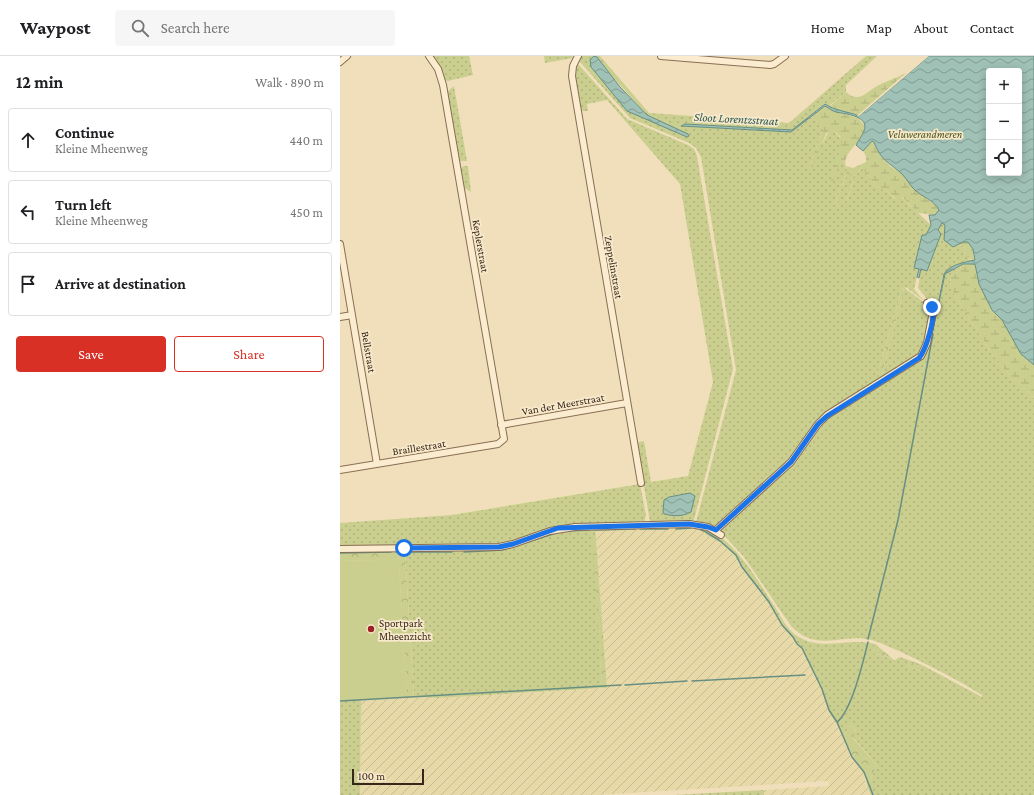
<!DOCTYPE html>
<meta charset="utf-8">
<style>
:root{--surface:#fff;--page:#f6f6f6;--text:#202124;--muted:#757577;--line:#e0e0e0;--accent:#d93025}
body{margin:0;font-family:"Crimson Pro",serif;background:var(--page);color:var(--text)}
.controls{position:absolute;right:12px;top:12px;display:grid;overflow:hidden;border-radius:4px;box-shadow:0 2px 10px #0003}
.controls button{width:36px;height:36px;display:grid;place-items:center;padding:0;border:0;border-bottom:1px solid var(--line);background:var(--surface);color:var(--text);font:20px sans-serif}
.scale{position:absolute;left:12px;bottom:10px;width:72px;box-sizing:border-box;padding-left:4px;border:2px solid #37271a;border-top:0;font-size:11px;line-height:14px;white-space:nowrap;color:#37271a;-webkit-text-stroke:3px #f8e9cb;paint-order:stroke}
.stop{position:absolute;width:12px;height:12px;margin:-9px;border:3px solid #1a73e8;border-radius:50%;background:#fff}
.stop.end{background:#1a73e8;border-color:#fff;box-shadow:0 1px 4px #0008}
.list{margin:0;padding:0;list-style:none}
h2{display:flex;justify-content:space-between;align-items:center;height:52px;margin:0;padding:0 16px;font-size:17px}
h2 small{font-size:13px;font-weight:400;color:var(--muted)}
.list li{display:grid;grid-template-columns:26px 1fr auto;gap:12px;align-items:center;box-sizing:border-box;height:64px;margin:0 8px 8px;padding:0 8px;border:1px solid var(--line);border-radius:4px}
.list b{display:block;font-size:15px;white-space:nowrap}
.list p{margin:0;font-size:13px;white-space:nowrap;color:var(--muted)}
.list em{font-size:13px;font-style:normal;color:var(--muted)}
.actions{display:flex;gap:8px;padding:12px 16px}
.actions a{flex:1;padding:9px 0;border:1px solid var(--accent);border-radius:4px;text-align:center;font-size:14px;color:var(--accent)}
.actions .main{background:var(--accent);color:#fff}
.icon{flex:none;width:22px;height:22px;fill:none;stroke:currentColor;stroke-width:2;stroke-linecap:round;stroke-linejoin:round}
.map{position:relative;flex:none;width:694px;height:739px;overflow:hidden}
header{display:flex;align-items:center;gap:24px;box-sizing:border-box;height:56px;padding:0 20px;background:var(--surface);border-bottom:1px solid var(--line)}
header strong{font-size:19px}
nav{display:flex;gap:22px;margin-inline-start:auto;font-size:14px}
.search{width:280px;height:36px;background:var(--page);display:flex;align-items:center;gap:10px;box-sizing:border-box;padding:0 14px;border-radius:4px;color:var(--muted);font-size:15px}
main{display:flex}
aside{flex:1;background:var(--surface)}
.map>svg:first-child{display:block}
</style>
<header>
<strong>Waypost</strong>
<div class="search"><svg class="icon" aria-label="search" viewBox="0 0 24 24"><circle cx="10" cy="10" r="6"/><path d="M15 15l6 6"/></svg>Search here</div>
<nav><a>Home</a><a>Map</a><a>About</a><a>Contact</a></nav>
</header>
<main>
<aside>
<h2>12 min<small>Walk · 890 m</small></h2>
<ul class="list">
<li><svg class="icon" aria-label="ahead" viewBox="0 0 24 24"><path d="M12 20V5M6 11l6-6 6 6"/></svg><div><b>Continue</b><p>Kleine Mheenweg</p></div><em>440 m</em></li>
<li><svg class="icon" aria-label="left" viewBox="0 0 24 24"><path d="M17 20v-9H6M10 6l-5 5 5 5"/></svg><div><b>Turn left</b><p>Kleine Mheenweg</p></div><em>450 m</em></li>
<li><svg class="icon" aria-label="arrive" viewBox="0 0 24 24"><path d="M6 21V4h12l-3 4 3 4H6"/></svg><div><b>Arrive at destination</b></div></li>
</ul>
<div class="actions"><a class="main">Save</a><a>Share</a></div>
</aside>
<div class="map">
<svg width="694" height="739" viewBox="0 0 694 739">
<defs>
<pattern id="farmland-furrows" width="10" height="10" patternUnits="userSpaceOnUse"><rect width="10" height="10" fill="#e7daa8"/><path d="M-1 1l2-2M0 10L10 0M9 11l2-2" fill="none" stroke="#c7bb90"/></pattern>
<pattern id="grass-dots" width="8" height="8" patternUnits="userSpaceOnUse"><rect width="8" height="8" fill="#cacf8f"/><path d="M2 2h.1M6 6h.1" fill="none" stroke="#aeb27b" stroke-width="1.8" stroke-linecap="round"/></pattern>
<pattern id="forest-crowns" width="20" height="18" patternUnits="userSpaceOnUse"><rect width="20" height="18" fill="#cacf8f"/><path d="M2 6a3 3 0 1 1 6 0M12 15a3 3 0 1 1 6 0" fill="none" stroke="#aeb27b"/></pattern>
<pattern id="wetland-marsh" width="20" height="14" patternUnits="userSpaceOnUse"><rect width="20" height="14" fill="#cacf8f"/><path d="M1 5h8M5 5V1M11 12h8M15 12V8" fill="none" stroke="#aeb27b"/></pattern>
<pattern id="water-waves" width="16" height="10" patternUnits="userSpaceOnUse"><rect width="16" height="10" fill="#a0c1b6"/><path d="M0 5q4-4 8 0t8 0" fill="none" stroke="#839d93"/></pattern>
</defs>
<rect width="100%" height="100%" fill="#f1dfbb"/>
<path fill="url(#farmland-furrows)" d="M354 470 362 471 394 499 424 540 442 569 462 593 481 630 490 657 498 668 514 702 525 718V727L531 739H424V734L489 730 488 725 257 739H20L21 644 67 641 99 642 267 632 255 472Z"/>
<path fill="url(#grass-dots)" d="M93 0H129L133 19 108 25 104 24Z
M204 0H232L233 2 205 7Z
M241 0H254L250 4 256 17 287 55 347 81 339 74 340 72 309 58 310 57 449 67 526 0H537L506 29V36L489 50 484 48 452 74 345 68 341 69 451 76 472 60 483 74 468 114 489 75H493L502 83V89L494 114 501 103 505 107 507 115 495 144 501 156 497 144 507 118H515L505 149 517 117 522 112 536 130 547 135 555 143 560 140 591 169 586 179H582L574 212 579 213 574 233 584 245 566 231 565 232 591 252 589 273 580 299 542 318 564 233 562 232 537 320 540 325 495 351 454 400 376 470 356 466 396 314 361 101 356 92 349 87 290 62 239 5Z
M236 8 239 9 287 63 348 89 354 93 357 100 393 313 354 464 351 466H310L297 389 299 386 304 385 311 426 348 420 373 326 340 128 267 44 247 48 248 55H240L234 21Z
M114 30 127 105H119L107 36Z
M124 110H128L131 136 123 131 120 113Z
M602 167 606 169 604 184 615 192 622 189 625 193 626 200 632 205 621 207 605 216 602 223 593 274 605 218 621 209 620 214 611 221 610 231 650 295 658 307 694 342V739H531L527 730 537 709 513 681 516 674 510 669 504 681 490 657 481 630 462 593 442 569 424 540 394 499 381 486 367 479 362 471C393 480 418 525 435 551 441 561 447 573 457 580 482 596 509 581 535 588L533 597 555 604 560 601 569 604 568 610 579 615 582 609 642 641V639C616 623 589 609 561 596 551 592 542 587 532 584 502 576 478 598 451 570L404 501 381 476V473L453 406 491 358 579 304 586 295 595 253 578 232 581 213 587 214 601 178 598 174Z
M300 428 306 459 304 467 225 469 159 488 0 491V467L112 459Z
M255 472 256 483H253L262 632 99 642 74 641 65 496 91 493 149 494 219 474Z
M51 496H58L67 641 21 644 20 739H0V505L50 504Z
M424 734V739H334Z"/>
<path fill="url(#forest-crowns)" d="M254 0H260L310 58 340 72 339 74 307 59Z
M562 232 564 233 542 318 576 299H580L540 325 537 320Z
M252 483H256L267 632H262Z
M51 496V504L0 505V497Z
M58 496H65L74 641H67Z
M535 588 553 603 533 597Z
M569 604 582 609 579 615 568 610Z
M510 669 516 674 513 682 537 709 527 730 525 718 514 702 504 681Z"/>
<path fill="url(#wetland-marsh)" d="M566 17 517 60 489 51 506 36C519 48 526 36 537 30 546 25 557 22 566 17Z
M485 50 495 55 518 62 525 70C524 85 507 92 505 107L501 104 492 127 491 124 502 86 500 80 493 75H489L486 78 471 115 468 114 483 74 472 60Z
M532 85 534 86 541 100 550 110 563 118 574 133 598 151 599 155 595 159 578 157 562 141 557 144 547 135 536 130 522 112 517 117 505 149 515 118H507L497 144 503 155 501 156 495 144 507 115 506 110 513 112 526 106V100L523 95Z
M623 186H628L633 193 634 205 626 200 625 193 623 190 616 192 613 191Z
M626 207 635 208 640 228 652 254 662 264 681 298 694 309V342L658 307 650 295 610 231 611 221 620 214 621 209Z"/>
<path fill="#cacf8f" d="M51 496H58L67 641 0 645V505L50 504Z"/>
<path fill="url(#water-waves)" stroke="#678f83" fill-rule="evenodd" d="M254 0 257 1 280 31 307 59 348 78 349 80 347 81 287 55 251 11 250 4Z
M589 0H694V309L681 298 662 264 652 254 639 228 635 208H623L605 218 593 274 604 218C609 209 625 206 635 204L633 193 628 186H623L613 191 604 184 605 169 602 167 598 174 601 178 587 215 581 213 579 222 577 221 579 213 574 212 582 179H586L591 169 589 159H595L599 154C595 145 583 141 576 135 570 130 567 123 562 118 549 106 541 105 534 86L532 85 523 95 516 89C518 85 522 80 524 75 530 60 506 58 496 56 492 55 489 52 485 50L451 76 341 70 345 68 452 74 485 48C495 55 507 55 519 60ZM649 15H679V117H649Z
M350 437 355 440 351 456C342 461 333 460 324 458L323 456 324 444 329 441Z"/>
<path fill="#f1dfbb" d="M586 0H589L519 60H517Z"/>
<g fill="none" stroke-linecap="round" stroke-linejoin="round">
<path stroke="#678f83" stroke-width="1.5" d="M357 472 366 476 380 485 396 499 402 511 429 546 442 569 453 581 457 588 462 592 482 633 489 654 497 666 512 701 524 716 533 739
M300 473H328
M336 473 351 472
M255 474 295 473
M227 475 249 474
M56 496H112
M124 496 162 494 213 478
M0 497 51 496
M528 583 558 464 593 278
M352 625 465 619
M285 629 347 625
M0 645 281 629
M497 666C512 654 523 606 528 586"/>
<g stroke="#896e54" stroke-width="8">
<path id="minor" d="M238 0 233 10 232 20 301 427
M321 0 430 9 434 8 445 0
M0 6 7 0
M0 188 37 408
M0 261 12 259
M161 369 287 347
M0 414 158 388 164 383 103 29 98 13 89 0
M376 474 451 406 478 368 487 359 581 300 587 287 593 255 587 247
M0 493 159 491 173 488 210 475 235 471 349 468 368 471 381 479"/>
</g>
<use href="#minor" stroke="#fbeccf" stroke-width="6"/>
</g>
<g fill="none" stroke-linecap="round" stroke-linejoin="round">
<path stroke="#1a73e8" stroke-width="5" d="M64 492 159 491 173 488 218 472 349 468 368 471 376 474 451 406 478 368 487 360 579 302C586 294 596 261 592 251"/>
</g>
<circle fill="#9c2026" stroke="#f8e9cb" stroke-width="1.5" cx="31" cy="573" r="4"/>
<g text-anchor="middle" dominant-baseline="central" stroke-width="3.5" stroke-linejoin="round" paint-order="stroke">
<g font-size="11" font-style="italic" fill="#49551f" stroke="#f8e9cb">
<text x="585" y="78">Veluwerandmeren</text>
</g>
<g font-size="11" fill="#37271a" stroke="#f8e9cb">
<text transform="translate(141 190) rotate(80)">Keplerstraat</text>
<text transform="translate(274 211) rotate(80)">Zeppelinstraat</text>
<text transform="translate(29 296) rotate(80)">Bellstraat</text>
<text transform="translate(223 348) rotate(-10)">Van der Meerstraat</text>
<text transform="translate(79 391) rotate(-9)">Braillestraat</text>
</g>
<g font-size="11" fill="#37271a" stroke="#f8e9cb" text-anchor="start">
<text x="39" y="567">Sportpark<tspan x="39" dy="13">Mheenzicht</tspan></text>
</g>
<g font-size="12" font-style="italic" fill="#285853" stroke="#f8e9cb">
<text transform="translate(396 63) rotate(3)">Sloot Lorentzstraat</text>
</g>
</g>
</svg>
<div class="controls">
<button>+</button>
<button>−</button>
<button><svg class="icon" aria-label="locate" viewBox="0 0 24 24"><circle cx="12" cy="12" r="6"/><path d="M12 2v4M12 18v4M2 12h4M18 12h4"/></svg></button>
</div>
<div class="scale">100 m</div>
<div class="stop" style="left:64px;top:492px"></div>
<div class="stop end" style="left:592px;top:251px"></div>
</div>
</main>
